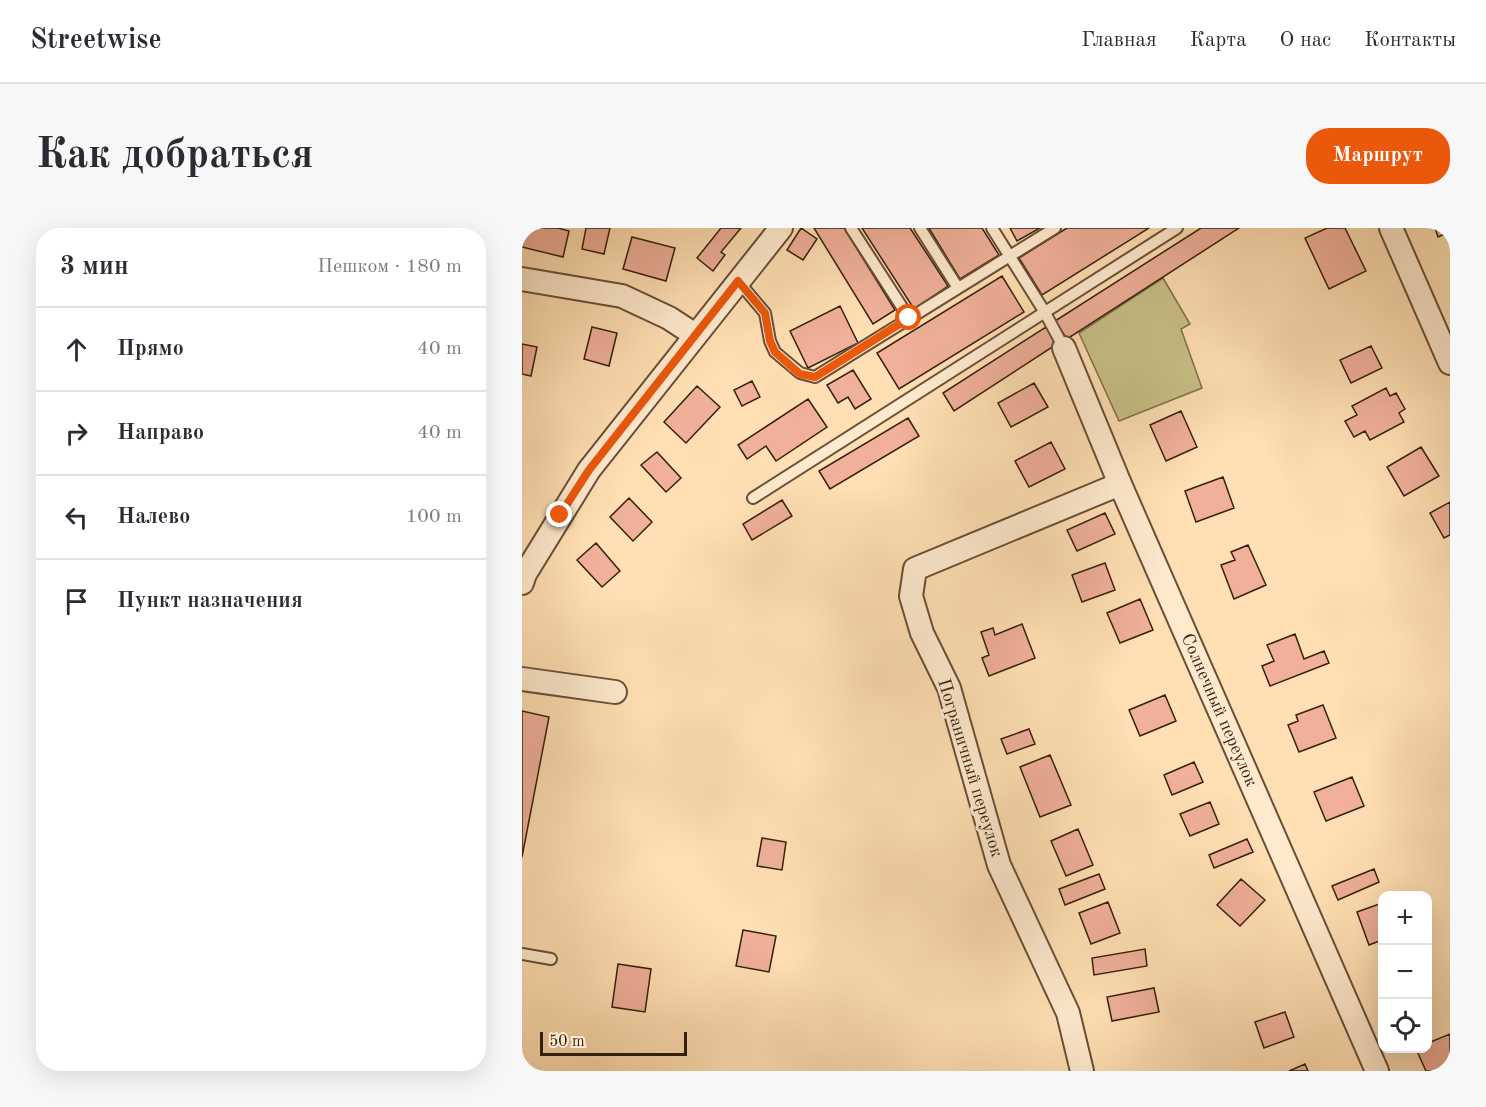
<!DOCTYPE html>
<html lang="ru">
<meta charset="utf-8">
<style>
:root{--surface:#fff;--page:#f7f7f7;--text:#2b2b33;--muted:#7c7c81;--line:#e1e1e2;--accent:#ea580c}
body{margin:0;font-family:"Old Standard TT",serif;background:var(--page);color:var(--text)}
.controls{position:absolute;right:18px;bottom:18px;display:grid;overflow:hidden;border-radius:12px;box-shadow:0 6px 24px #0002}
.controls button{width:54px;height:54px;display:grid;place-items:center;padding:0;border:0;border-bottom:2px solid var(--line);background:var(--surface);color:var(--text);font:30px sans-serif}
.scale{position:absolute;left:18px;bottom:15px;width:147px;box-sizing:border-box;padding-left:6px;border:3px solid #351f0f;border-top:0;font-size:16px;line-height:21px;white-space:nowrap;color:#351f0f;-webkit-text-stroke:4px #ffeace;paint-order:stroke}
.stop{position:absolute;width:18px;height:18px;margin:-14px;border:4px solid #ea580c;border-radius:50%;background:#fff}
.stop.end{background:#ea580c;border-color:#fff;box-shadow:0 2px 6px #0008}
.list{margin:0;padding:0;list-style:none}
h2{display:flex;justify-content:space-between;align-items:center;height:78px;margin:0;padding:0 24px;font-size:26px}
h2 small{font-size:20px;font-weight:400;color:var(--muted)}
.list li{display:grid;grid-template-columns:39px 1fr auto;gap:18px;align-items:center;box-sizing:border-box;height:84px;padding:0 24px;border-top:2px solid var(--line)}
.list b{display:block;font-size:22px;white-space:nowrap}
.list em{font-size:20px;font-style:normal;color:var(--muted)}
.icon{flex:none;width:33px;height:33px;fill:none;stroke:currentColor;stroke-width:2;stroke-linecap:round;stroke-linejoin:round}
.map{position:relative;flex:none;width:928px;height:843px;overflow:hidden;border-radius:24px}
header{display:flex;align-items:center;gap:36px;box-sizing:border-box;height:84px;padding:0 30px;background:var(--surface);border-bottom:2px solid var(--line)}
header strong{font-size:28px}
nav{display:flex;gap:33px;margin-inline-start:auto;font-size:21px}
.intro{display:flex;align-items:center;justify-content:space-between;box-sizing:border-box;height:144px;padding:0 36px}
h1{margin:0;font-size:42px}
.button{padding:15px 27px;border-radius:24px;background:var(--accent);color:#fff;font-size:21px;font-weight:700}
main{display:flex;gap:36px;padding:0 36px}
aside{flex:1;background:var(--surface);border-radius:24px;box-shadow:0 6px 24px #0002}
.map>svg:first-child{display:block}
</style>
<header>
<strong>Streetwise</strong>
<nav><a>Главная</a><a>Карта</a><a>О нас</a><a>Контакты</a></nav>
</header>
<div class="intro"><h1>Как добраться</h1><a class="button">Маршрут</a></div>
<main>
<aside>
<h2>3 мин<small>Пешком · 180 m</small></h2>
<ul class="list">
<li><svg class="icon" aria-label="ahead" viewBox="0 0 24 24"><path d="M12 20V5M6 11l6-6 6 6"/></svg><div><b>Прямо</b></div><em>40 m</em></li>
<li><svg class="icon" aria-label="right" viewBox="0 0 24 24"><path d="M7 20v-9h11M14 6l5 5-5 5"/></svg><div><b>Направо</b></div><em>40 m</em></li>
<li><svg class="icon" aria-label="left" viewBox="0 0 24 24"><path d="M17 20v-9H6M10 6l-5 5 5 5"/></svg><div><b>Налево</b></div><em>100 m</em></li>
<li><svg class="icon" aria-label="arrive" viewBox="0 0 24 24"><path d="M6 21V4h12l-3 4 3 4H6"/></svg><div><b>Пункт назначения</b></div></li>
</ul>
</aside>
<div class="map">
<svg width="928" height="843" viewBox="0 0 928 843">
<rect width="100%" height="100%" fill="#ffdfb3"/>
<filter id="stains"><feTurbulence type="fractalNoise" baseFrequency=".00333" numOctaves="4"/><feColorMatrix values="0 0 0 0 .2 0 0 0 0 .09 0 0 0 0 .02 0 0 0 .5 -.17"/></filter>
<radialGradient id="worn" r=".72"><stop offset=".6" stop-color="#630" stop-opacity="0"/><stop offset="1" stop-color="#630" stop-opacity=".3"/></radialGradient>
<path fill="#c8c087" stroke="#7e704b" stroke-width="1.5" d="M641 50 668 96 659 101 680 160 597 193 557 105Z"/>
<path fill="#f0b099" stroke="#351f0f" stroke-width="1.5" d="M4 0H36L47 3 41 29 0 19Z
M64 0H88L82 26 60 21Z
M199 0H219L199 24 203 27 191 43 175 30Z
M279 0 295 11 281 32 265 22Z
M292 0H322L373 82 351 96Z
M340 0H388L426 58 392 81Z
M407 0H460L477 27 438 51Z
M488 0H518L495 13Z
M545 0H627L520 67 497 30Z
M679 0H717L545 111 533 93Z
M805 0H823L844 43 807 61 783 10Z
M913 0H928V4L916 9Z
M110 9 153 20 144 53 101 41Z
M480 48 502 84 377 161 355 125Z
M318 78 336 115 286 140 268 103Z
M70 99 95 105 87 138 62 131Z
M524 99 535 116 432 183 421 165Z
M0 116 15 119 9 148 0 146Z
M849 118 860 140 829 155 818 132Z
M331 142 349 171 333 181 326 169 316 175 305 157Z
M230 153 238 169 220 178 212 162Z
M512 155 526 179 489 199 476 175Z
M175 158 198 179 164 215 142 194Z
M864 160 868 168 874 165 883 181 877 185 882 194 848 212 843 203 832 209 823 193 835 187 830 178Z
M286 171 305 199 254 233 244 218 225 231 216 217Z
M659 183 675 219 644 233 628 197Z
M386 190 397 208 308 261 297 243Z
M529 214 543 241 507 259 493 233Z
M899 219 917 248 882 268 865 239Z
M135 224 159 250 144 264 119 237Z
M701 249 712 280 674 294 663 263Z
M107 270 130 294 111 313 88 289Z
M260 272 270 288 230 312 221 296Z
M928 274V307L922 310 908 285Z
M583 285 593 306 555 323 545 302Z
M74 315 98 343 80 359 55 332Z
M726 317 744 357 712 371 699 337 713 332 709 324Z
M583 335 593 362 560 374 550 347Z
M618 371 631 402 598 415 585 385Z
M500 396 513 430 467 448 460 430 467 427 459 404 471 400 473 407Z
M773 406 782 431 802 423 807 435 748 458 740 438 752 433 745 417Z
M643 467 654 493 618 508 607 482Z
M801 477 814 510 777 524 766 497 776 493 774 487Z
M0 483 27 489 0 629Z
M507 501 513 516 485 526 479 511Z
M528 527 549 577 518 589 498 539Z
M672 534 681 554 650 567 642 547Z
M830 549 842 578 804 593 792 564Z
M688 574 697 596 668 608 658 586Z
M556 601 571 637 544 648 529 613Z
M240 610 264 614 260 642 235 638Z
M725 611 731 624 692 640 687 627Z
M852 641 857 654 816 672 810 658Z
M577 646 583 661 543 677 537 661Z
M719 651 743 672 718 698 695 677Z
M586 674 598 705 569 716 557 685Z
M860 675V712L847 717 835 684Z
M221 702 254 708 247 744 214 738Z
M623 721 625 738 572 747 570 730Z
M96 736 129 741 123 784 90 779Z
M632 760 637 784 590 793 585 769Z
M763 784 772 809 742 820 733 794Z
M928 806V843H904L894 821 906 820V815Z
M783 836 786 843H767Z"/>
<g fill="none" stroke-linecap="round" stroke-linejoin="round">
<g stroke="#684f38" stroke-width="14">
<path id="service" d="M329 0 387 90
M398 0 436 60
M470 0 522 83 542 120
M216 53 243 85 248 113 253 124 278 145 293 149 533 0
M231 270 655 0
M0 726 29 731"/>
</g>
<g stroke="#684f38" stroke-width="26">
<g id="minor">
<path d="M869 0 928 135"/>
<path d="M0 51 100 68 147 90 173 107"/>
<path id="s1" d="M542 120 598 256 855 843"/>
<path d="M0 355 3 346 67 242 259 0"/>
<path d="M0 451 93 464"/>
<path d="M560 843 546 785 477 637 427 460 400 405 389 368 393 341 598 256"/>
</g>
</g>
<use href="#service" stroke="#ffeace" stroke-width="10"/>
<use href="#minor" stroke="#ffeace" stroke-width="22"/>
</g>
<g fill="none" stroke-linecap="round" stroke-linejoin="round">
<path stroke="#ea580c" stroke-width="8" d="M38 287 67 242 216 53 243 85 248 113 253 124 278 146 293 149 387 90"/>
</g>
<g text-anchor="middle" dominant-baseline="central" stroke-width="6" stroke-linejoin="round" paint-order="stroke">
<g font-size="18" fill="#351f0f" stroke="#ffeace">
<text stroke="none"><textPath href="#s1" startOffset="394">Солнечный переулок</textPath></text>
<text transform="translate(448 540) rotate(73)">Пограничный переулок</text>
</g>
</g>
<rect width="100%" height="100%" filter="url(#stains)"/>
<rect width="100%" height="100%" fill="url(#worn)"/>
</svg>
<div class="controls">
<button>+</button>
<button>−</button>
<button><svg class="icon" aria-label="locate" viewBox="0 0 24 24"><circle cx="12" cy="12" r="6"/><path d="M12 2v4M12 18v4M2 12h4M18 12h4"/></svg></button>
</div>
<div class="scale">50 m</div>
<div class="stop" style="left:387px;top:90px"></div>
<div class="stop end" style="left:38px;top:287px"></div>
</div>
</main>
